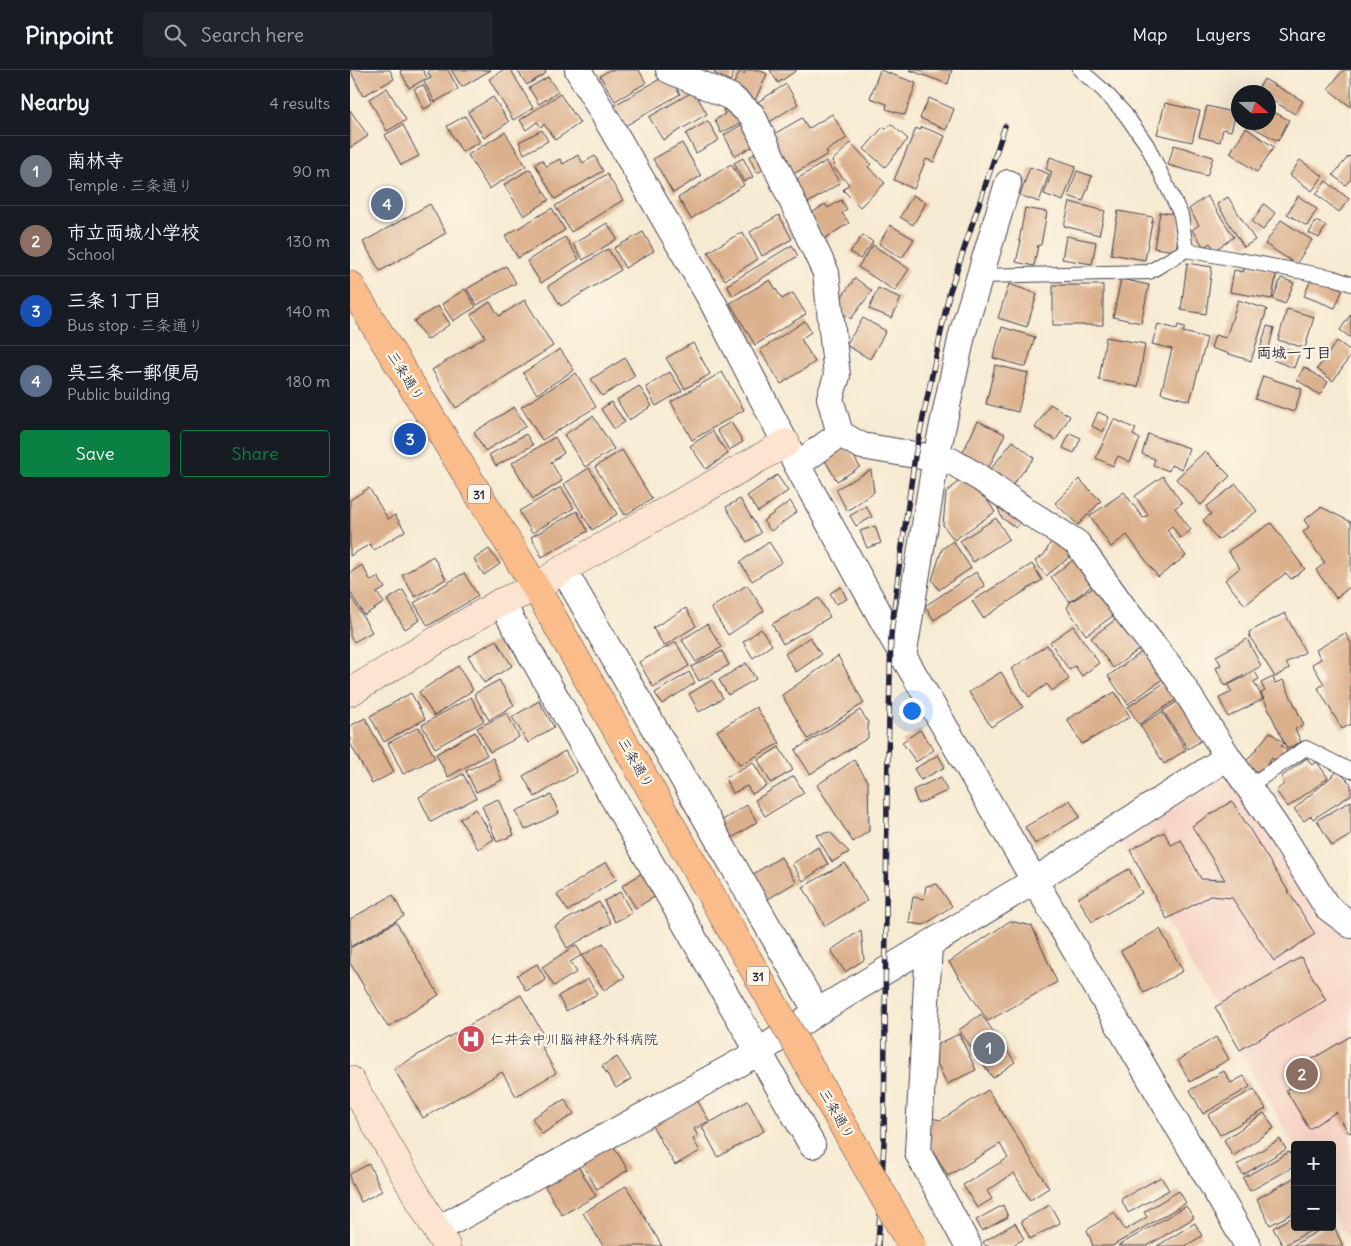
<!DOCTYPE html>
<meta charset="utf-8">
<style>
:root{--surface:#171b24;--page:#20242c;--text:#f1f3f6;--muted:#9ea1a6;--line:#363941;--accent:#0b8043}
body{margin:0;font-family:Delius,"Klee One",sans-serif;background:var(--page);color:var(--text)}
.controls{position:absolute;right:15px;bottom:15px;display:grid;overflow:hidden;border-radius:5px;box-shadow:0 5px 20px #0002}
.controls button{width:45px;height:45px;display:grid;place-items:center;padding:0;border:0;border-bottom:1px solid var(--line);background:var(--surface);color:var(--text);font:25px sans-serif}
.compass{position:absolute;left:881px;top:15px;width:45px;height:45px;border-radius:50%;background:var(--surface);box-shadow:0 5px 20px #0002;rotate:110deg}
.you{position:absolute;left:561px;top:640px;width:18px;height:18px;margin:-12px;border:4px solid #fff;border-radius:50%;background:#1a73e8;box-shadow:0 0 0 8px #1a73e833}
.badge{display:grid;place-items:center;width:32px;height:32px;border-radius:50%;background:var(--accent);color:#fff;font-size:16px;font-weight:700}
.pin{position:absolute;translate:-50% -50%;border:2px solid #fff;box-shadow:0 1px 5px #0006}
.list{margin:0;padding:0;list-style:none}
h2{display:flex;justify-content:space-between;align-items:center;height:65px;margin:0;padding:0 20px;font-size:21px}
h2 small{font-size:16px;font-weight:400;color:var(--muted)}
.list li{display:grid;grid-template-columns:32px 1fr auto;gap:15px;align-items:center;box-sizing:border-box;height:70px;padding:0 20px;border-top:1px solid var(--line)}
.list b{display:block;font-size:19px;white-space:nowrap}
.list p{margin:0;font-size:16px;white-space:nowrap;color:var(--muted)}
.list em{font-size:16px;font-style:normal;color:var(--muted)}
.actions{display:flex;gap:10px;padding:15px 20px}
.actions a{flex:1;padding:11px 0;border:1px solid var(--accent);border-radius:5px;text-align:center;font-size:18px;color:var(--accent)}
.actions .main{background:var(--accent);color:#fff}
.icon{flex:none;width:28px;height:28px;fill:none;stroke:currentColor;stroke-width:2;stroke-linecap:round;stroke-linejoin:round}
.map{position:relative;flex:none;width:1001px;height:1176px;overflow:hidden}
header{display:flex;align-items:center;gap:30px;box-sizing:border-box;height:70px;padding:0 25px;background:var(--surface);border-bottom:1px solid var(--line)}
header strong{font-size:24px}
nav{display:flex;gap:28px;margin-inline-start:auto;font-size:18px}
.search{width:350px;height:45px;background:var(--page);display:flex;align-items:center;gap:12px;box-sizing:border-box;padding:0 18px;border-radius:5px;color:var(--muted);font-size:19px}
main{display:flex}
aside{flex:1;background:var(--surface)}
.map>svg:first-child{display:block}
</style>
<header>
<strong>Pinpoint</strong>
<div class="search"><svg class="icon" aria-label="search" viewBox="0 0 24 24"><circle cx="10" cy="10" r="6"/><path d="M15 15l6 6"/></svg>Search here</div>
<nav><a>Map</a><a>Layers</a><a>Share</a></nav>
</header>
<main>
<aside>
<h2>Nearby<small>4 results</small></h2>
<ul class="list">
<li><span class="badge" style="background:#6b7280">1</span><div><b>南林寺</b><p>Temple · 三条通り</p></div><em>90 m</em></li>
<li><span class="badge" style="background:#8d6e63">2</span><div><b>市立両城小学校</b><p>School</p></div><em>130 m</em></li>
<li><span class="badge" style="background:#1a4fb4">3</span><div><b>三条１丁目</b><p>Bus stop · 三条通り</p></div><em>140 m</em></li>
<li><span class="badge" style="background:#5c6f8a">4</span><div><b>呉三条一郵便局</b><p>Public building</p></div><em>180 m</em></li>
</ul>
<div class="actions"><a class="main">Save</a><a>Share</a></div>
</aside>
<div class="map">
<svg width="1001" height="1176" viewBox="0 0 1001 1176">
<rect width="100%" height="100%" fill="#fcf5e5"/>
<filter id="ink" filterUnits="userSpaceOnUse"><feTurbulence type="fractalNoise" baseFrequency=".02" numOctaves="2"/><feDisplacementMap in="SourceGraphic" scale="10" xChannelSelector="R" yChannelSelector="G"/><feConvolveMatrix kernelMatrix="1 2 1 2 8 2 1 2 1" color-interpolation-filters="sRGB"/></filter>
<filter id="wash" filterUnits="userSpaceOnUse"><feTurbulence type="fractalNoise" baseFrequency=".0096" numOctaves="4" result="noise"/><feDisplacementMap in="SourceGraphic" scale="20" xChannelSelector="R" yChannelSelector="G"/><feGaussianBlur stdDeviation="1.12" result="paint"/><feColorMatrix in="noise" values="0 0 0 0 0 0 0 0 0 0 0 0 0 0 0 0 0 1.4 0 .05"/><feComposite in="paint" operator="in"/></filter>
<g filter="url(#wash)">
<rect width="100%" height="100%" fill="#f7ead2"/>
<path fill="#f6d2c4" d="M864 709 881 713 972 846 1001 869V1174L982 1141V1075H945V1077L769 768 826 737Z"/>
<g id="blocks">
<path fill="#dbb08d" d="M0 0H40L44 9 13 26Z
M50 0H73L77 8 59 18Z
M80 0H98L108 19 85 32 74 12 81 8 78 2Z
M101 0H141L112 17Z
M153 0H161L183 38 163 50 139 9Z
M167 0H195L196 3 177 15Z
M259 0H289L296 13 265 31 250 6Z
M365 0H385L380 11 364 3Z
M396 0H409L417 4 405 30 381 19 390 1 394 4Z
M420 0H447L428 13Z
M530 0 566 13 555 45 536 39 537 34 520 28Z
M559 0H602L598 14Z
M993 0H1001V37L978 19Z
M315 6 320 15 323 13 330 24 275 56 263 36Z
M198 7 208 22 189 34 179 18Z
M914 9 953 31 945 44 918 28V22H910L907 21Z
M436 14 448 34 418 53 403 35Z
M73 15 83 34 74 39 64 19Z
M37 18 56 50 37 61 19 29Z
M344 21 357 44 313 70 299 47Z
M210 24 230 53 205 70 194 54 191 57 187 52 176 60 170 50Z
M143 27 159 52 134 68 118 42Z
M579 28 604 39 596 60 570 48Z
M815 33 850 41 842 72 807 64Z
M382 34 391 53 371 63 365 50 375 44 373 39Z
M857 36 886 43 881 61 873 59 870 72 849 67Z
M918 39 939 50 928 71 893 52H918Z
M0 40 18 66 0 78Z
M482 44 497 68 476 81 478 84 440 106 417 68 452 48 458 59Z
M115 46 130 72 112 82 97 56Z
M358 51 369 70 346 83 336 64Z
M395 53 407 74 385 86 374 65Z
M541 54 558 69 535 97 514 79 533 57 536 59Z
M53 55 69 86 51 95 35 65Z
M572 57 595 66 584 92 576 89 564 119 544 110 566 58 570 60Z
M896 58 924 77 907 102 880 83Z
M192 60 198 71 174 84 169 72Z
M155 62 176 96 139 119 118 85Z
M332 73 351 106 323 123 303 89Z
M501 73 521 94 518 97 535 113 510 137 493 120 499 114 483 97 485 94 482 91Z
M824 75 863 87 857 106 818 95Z
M410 81 418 97 407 103 399 87Z
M228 85 233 93 245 86 253 101 205 129 185 94 192 90 196 96 210 89 213 94Z
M999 86 1001 87V109L995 115 983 105Z
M700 87 726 96 713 131 694 124 702 102 696 99Z
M393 88 403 107 394 112 384 93Z
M950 90 973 106 962 121 940 105Z
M476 91 490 113 453 136 439 114Z
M381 94 394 115 341 149 328 128Z
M680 97 699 104 689 132 670 125Z
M180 99 199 130 174 146 154 115Z
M727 101 742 106 733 131 718 126Z
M257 104 273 130 221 162 205 136Z
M976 111 999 129 989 142 966 124Z
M563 125 576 133 563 155 550 147Z
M857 126 884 167 865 180 860 173 854 177 842 160 849 155 839 139Z
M948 126 967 139 957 156 937 144Z
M878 127 905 170 894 177 867 134Z
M491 130 497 139 492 143 499 153 474 169 459 145 475 134 478 138Z
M720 132 755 141 749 165 714 156Z
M80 134 96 163 30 201 13 172Z
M914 134 925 143 913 160 902 152Z
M202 138 215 160 168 188 155 166Z
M675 138 697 142 691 175H688L684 196 666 192 671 171H669Z
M768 141 803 147 795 190 761 184Z
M810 142 831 145 826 181 804 178Z
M429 145 442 169 412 186 400 162Z
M931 150 962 170 946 194 915 174Z
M966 151 976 156 969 168 959 163Z
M257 153 267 169 233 190 223 174Z
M540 155 564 169 552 188 529 174Z
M293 162 304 181 275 198 264 178Z
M392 162 408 189 375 210 358 182Z
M513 165 523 172 510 189 500 182Z
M716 166 746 172 742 194 712 189Z
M215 167 229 189 191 213 177 191Z
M442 175 448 186 383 226 377 215Z
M523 175 559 199 545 221 508 197Z
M258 179 271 200 211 236 198 216Z
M837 193 862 197 856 244 831 240Z
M895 195 927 200 922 229 880 222 884 200 893 202Z
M156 196 166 213 127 235 117 219Z
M962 207 993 219 985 238 954 226Z
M505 208 522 221 501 249 485 236Z
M931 208 944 213 935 234 923 229Z
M771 209 799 215 791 253 763 247Z
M420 210 432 229 443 223 456 244 405 275 380 233Z
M659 214 687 224 677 257 648 248Z
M703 215H753V255H703Z
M528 218 551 228 542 248 519 239Z
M115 219 126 237 103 251 92 234Z
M175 230 203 276 106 338 82 300 135 267 121 245 140 232 149 246Z
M888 230 917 239 901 291 861 278 865 265 876 268Z
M88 236 100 254 77 270 64 251Z
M937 239 964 247 955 278 928 270Z
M1001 244V268L990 260Z
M513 248 536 261 520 289 496 275Z
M455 251 461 262 451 269 465 292 431 314 410 280Z
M808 254 827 259 828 255 835 257 833 262 857 268 840 331 811 323 822 279 802 274Z
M917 256 924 258 918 281 910 279Z
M652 257 685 267 676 297 643 288Z
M756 267 795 274 788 317 749 310Z
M987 271 1001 281V285L983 311 967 299Z
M343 273 360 304 335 319 316 288Z
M928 276 949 284 944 298 923 290Z
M210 279 224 300 187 324 173 303Z
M275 288 285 306 252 326 241 309Z
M645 295 678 303 668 342 636 334Z
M954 297 978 312 970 325 947 310Z
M320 302 332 321 306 336 296 317Z
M372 302 394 340 342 370 321 332Z
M226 303 246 337 192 370 171 337Z
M913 306 952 319 944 342 905 329Z
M289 316 302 336 279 350 267 330Z
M261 332 275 352 264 359 251 339Z
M700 334 720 346 706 370 685 358Z
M164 337 176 356 135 381 124 362Z
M748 342 759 347 753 362 742 356Z
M243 346 264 379 235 397 214 365Z
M764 349 786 359 783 365 790 369 780 392 768 386 763 396 746 388Z
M628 351 655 364 638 399 611 386Z
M381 352 393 372 379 380 367 360Z
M362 361 378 384 356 399 340 376Z
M720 363 731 368 724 383 713 378Z
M176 364 183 375 146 396 139 385Z
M798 364 839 378 832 399 821 395 819 401 803 395 805 389 792 384Z
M205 367 214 383 201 392 212 411 183 429 162 393Z
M663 371 684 388 660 418 639 401Z
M496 373 510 397 487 411 473 387Z
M272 380 302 429 275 445 245 397Z
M855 381 880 406 851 435 826 409Z
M239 398 267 444 242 460 214 414Z
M521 400 524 422 497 441 486 419Z
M427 405 438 421 408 442 397 426Z
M813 406 832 433 825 438 841 460 830 468 822 456 817 460 836 486 808 507 777 465 761 477 740 446 774 422 793 448 798 445 785 426Z
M613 407 624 410 645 442 604 470 593 455 596 423Z
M729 409 751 431 728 455 705 433Z
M886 414 907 441 868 470 853 450 861 444 856 437Z
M211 417 224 438 182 463 169 441Z
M19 418 38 449 45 445 55 461 24 480 20 474 0 486V430Z
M390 429 411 463 397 472 376 437Z
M440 431 447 442 421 461 413 451Z
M516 436 522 447 506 456 500 446Z
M647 436 678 442 666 458 652 448Z
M971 437 1001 452V506L999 508 1001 510V516L986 528 966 500 975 493 953 462 959 457 954 450Z
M227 441 238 461 192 487 181 467Z
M646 448 659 469 623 492 610 471Z
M921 453 955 499 941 509 936 503 895 535 875 510 890 498 878 481Z
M525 456 531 473 517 478 510 461Z
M703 468 721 478V486L696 506 685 491 694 485Z
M603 471 621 498 589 520 582 510 592 479Z
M419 472 432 492 402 511 390 492Z
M139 479 150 494 134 505 124 489Z
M83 486 96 509 65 527 52 505Z
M728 486 748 511 720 532 750 514 770 541 736 565 717 538 720 532 701 507Z
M682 494 692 510 633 548 622 531Z
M12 495 21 511 28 507 35 518 27 523 34 533 14 545 0 521V503Z
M626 502 635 516 584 550 575 536Z
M114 503 128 526 78 556 64 533Z
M397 515 414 541 378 565 361 538Z
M491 517 497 529 486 534 480 523Z
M53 520 70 550 55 559 37 530Z
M0 525 22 562 4 572 0 566Z
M469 528 480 547 433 574 422 554Z
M336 538 346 556 314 576 303 558Z
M774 543 791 578 763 598 741 568Z
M935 543 955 582 936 593 939 598 925 607 900 567 899 562Z
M357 554 372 577 346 592 332 570Z
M723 556 749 593 732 606 725 596 719 600 700 572Z
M411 559 422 575 403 588 393 572Z
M995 563 1001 573V654L992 659 968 618 974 614 962 594 971 589 966 580Z
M460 567 471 585 446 602 435 584Z
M897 569 911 596 875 616 866 598 871 595 866 586Z
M146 570 162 596 134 613 118 586Z
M326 572 339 596 303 617 289 592Z
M697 575 719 609 702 621 697 614 679 627 661 599Z
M800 576 820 604 778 634 758 606Z
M372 581 379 595 349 611 341 597Z
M488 586 514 633 458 669 432 625Z
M396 593 406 609 378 625 369 610Z
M108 596 123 620 84 646 69 622Z
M339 602 345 613 312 634 305 623Z
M651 602 673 637 641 657 619 622Z
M905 602 909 609 904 612 913 629 878 647 869 628 882 622 878 615Z
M823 607 835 624 789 654 778 637Z
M923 607 925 613 933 610 954 655 945 659 951 672 937 679 911 623 915 621 911 613Z
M149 610 164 635 139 650 124 624Z
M362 610 373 628 349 642 339 624Z
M765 622 780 647 732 674 717 649Z
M61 623 75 649 34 672 20 646Z
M836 626 860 665 838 679 813 641Z
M121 627 134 651 85 678 72 655Z
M189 631 204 657 178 673 162 647Z
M406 637 430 673 390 695 367 661Z
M510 640 518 652V668L460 704 445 680Z
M812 642 836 680 814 694 790 655Z
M157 643 169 667 140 682 127 658Z
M15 648 44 702 22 714 0 673V656Z
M69 657 85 688 53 704 38 673Z
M570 660 584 680 566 692 552 672Z
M125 662 137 685 98 707 86 684Z
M920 662 934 673 931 676 937 681 928 693 922 688 910 704 895 693Z
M429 677 443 700 421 713 408 690Z
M215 681 227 702 185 727 173 706Z
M588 685 595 697 571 710 564 699Z
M143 688 152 710 126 722 116 701Z
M957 688 962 695 967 692 978 708 938 737 926 721 935 713 931 707Z
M504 690 518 712 519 761 503 772 467 715Z
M403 692 417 716 402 724 397 716 383 723 375 708Z
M988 701 1001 714V725L963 749 961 746 954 751 944 739Z
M113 704 126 728 81 752 69 727Z
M444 706 454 723 415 746 405 730Z
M591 707 597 721 568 734 563 720Z
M201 725 209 743 175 760 166 741Z
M148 729 164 765 147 772 132 736Z
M720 730 730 747 685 774 675 757Z
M882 731 965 864 924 891 882 828 860 826 817 849 780 780 814 762 821 775 831 770 851 809 875 810 842 756Z
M1001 731V765L982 776 967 750Z
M397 735 407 752 374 773 363 756Z
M126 739 144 769 128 779 110 749Z
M480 762 499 782 482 792 466 765Z
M468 777 478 794 453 811 442 794Z
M431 787 446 812 410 834 395 809Z
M256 792 267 809 218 841 207 825Z
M495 793 517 831 475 856 453 817Z
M779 799 792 823 742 852 728 828Z
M295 801 309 824 286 838 272 816Z
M587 814 602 836 574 855 559 853 563 827 574 829 576 816Z
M270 822 282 843 265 852 254 831Z
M43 825 54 846 0 877V849Z
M249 832 261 853 217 878 205 856Z
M660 851 682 856 707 912 638 951 599 892Z
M46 852 89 925 38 957 0 893V878Z
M810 859 833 901 794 923 771 881Z
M511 860 514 890 495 902 481 880Z
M253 873 275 907 254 920 232 886Z
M226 875 232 885 220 892 227 902 204 916 192 897Z
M951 887 976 930 890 980 865 937Z
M187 894 196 910 176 921 167 905Z
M238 909 247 924 216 941 208 926Z
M171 925 199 974 192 978 206 1003 166 1026 152 1002 73 1048 44 999Z
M631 944 665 992 643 1008 609 960Z
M609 964 626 1000 597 1014 580 978Z
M1001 966V1062L999 1063 986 1042 959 1059 936 1020 963 1004 957 992Z
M866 967 879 989 840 1012 828 990Z
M267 987 281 1009 266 1018 252 996Z
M874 1001 881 1013 894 1006 900 1017 853 1044 840 1020Z
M904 1019 916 1039 870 1065 858 1045Z
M638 1020 699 1118 680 1130 664 1103 637 1121 642 1129 627 1138 613 1115 658 1088 650 1074 598 1106 576 1069 580 1048 591 1050Z
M345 1026 359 1051 344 1059 348 1066 343 1069 350 1081 325 1095 300 1052Z
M215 1029 224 1044 192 1064 182 1048Z
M398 1031 414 1061 368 1087 352 1057Z
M914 1043 924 1058 883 1086 874 1070Z
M930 1069 936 1079 893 1105 887 1095Z
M262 1074 278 1100 247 1119 231 1093Z
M939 1082 945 1093V1096L900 1121 893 1108Z
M19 1094 32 1121 11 1132 0 1110V1104Z
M228 1096 246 1126 212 1145 194 1115Z
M811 1107 819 1120 778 1143 771 1129Z
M945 1107V1142L920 1155 907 1129Z
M276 1116 312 1176H253L233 1143Z
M829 1121 836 1133 762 1176H743L737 1160 764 1142 775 1160 797 1147 794 1142Z
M653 1135 658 1147 632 1161 626 1150Z
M700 1135 710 1153 680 1169 671 1151Z
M836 1136 844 1148 797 1176H768Z
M945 1146V1157H967L933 1176 923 1158Z
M982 1152 993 1176H942L975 1157H982Z
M665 1153 674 1169 661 1176H636L633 1172Z
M845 1153 852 1166 835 1176H807Z"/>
</g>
</g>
<g filter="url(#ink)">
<use href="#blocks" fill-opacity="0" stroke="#424052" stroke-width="1"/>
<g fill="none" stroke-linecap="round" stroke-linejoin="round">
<g stroke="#424052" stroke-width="16">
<path id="lane" d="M730 0 753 20 775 44 797 75 831 145 836 180
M630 206 799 202 836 180 981 207 1001 214
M899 716 956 678 1001 701"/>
</g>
<g stroke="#424052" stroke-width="28">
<path id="street" d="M228 0 362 231 447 395 541 565 898 1176
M319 0 381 27 402 45 476 203 487 306 480 328 490 364 512 376 601 391 630 408 678 442 727 473 775 540 823 601 878 687 937 773 977 837 1001 855
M447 395 490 364
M213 499 467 942
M151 532 462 1075
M553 587 586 388 612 265 658 113
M579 875 568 1083 618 1176
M87 1160 409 982 467 942 684 811 878 687"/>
</g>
<g stroke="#424052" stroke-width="29">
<path id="secondary" d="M0 622 151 532 186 518 213 499 436 373
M0 1010 96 1176"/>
</g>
<g stroke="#424052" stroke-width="29">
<path id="highway" d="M0 215 186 518 253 636"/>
</g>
<use href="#lane" stroke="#fff" stroke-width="14"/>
<use href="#street" stroke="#fff" stroke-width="26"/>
<use href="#secondary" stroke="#fde4d0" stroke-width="28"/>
<use href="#highway" stroke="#f9bc8a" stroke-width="28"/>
<g stroke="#22223b" stroke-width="5.5">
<path id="rail" d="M528 1176 534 1073 537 730 541 565 549 498 565 386 599 224 655 56"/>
</g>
<use href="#rail" stroke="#fcf5e5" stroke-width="4" stroke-dasharray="11" stroke-linecap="butt"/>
<g stroke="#424052" stroke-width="29" stroke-linecap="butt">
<path id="highway-bridge" d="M253 636 562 1176"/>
</g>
<use href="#highway-bridge" stroke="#f9bc8a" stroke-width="28"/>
</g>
</g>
<defs>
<g id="hospital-disc" transform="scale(1.4375)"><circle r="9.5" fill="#d1495b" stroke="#fcf5e5"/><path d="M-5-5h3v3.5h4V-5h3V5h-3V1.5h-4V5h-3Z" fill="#fff"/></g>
</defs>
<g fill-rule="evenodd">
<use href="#hospital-disc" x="121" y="969"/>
</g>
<g text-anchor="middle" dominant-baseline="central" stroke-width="4.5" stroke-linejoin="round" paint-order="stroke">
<g fill="#fcf5e5" stroke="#63616e" stroke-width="1">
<rect x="118" y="414.5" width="22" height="19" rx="4"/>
<rect x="397" y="896.5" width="22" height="19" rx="4"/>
</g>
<g font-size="12" font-weight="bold" fill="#22223b">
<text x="129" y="424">31</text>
<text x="408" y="906">31</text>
</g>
<g font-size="14" fill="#22223b" stroke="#fcf5e5">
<text transform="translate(56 306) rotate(58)">三条通り</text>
<text transform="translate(286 693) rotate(60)">三条通り</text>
<text transform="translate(487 1044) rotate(60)">三条通り</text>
</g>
<g font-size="14" fill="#22223b" stroke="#fcf5e5" text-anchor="start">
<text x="140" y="969">仁井会中川脳神経外科病院</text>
</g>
<g font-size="15" font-weight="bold" fill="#22223b" stroke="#fcf5e5">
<text x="944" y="282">両城一丁目</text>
</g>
</g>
</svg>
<div class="controls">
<button>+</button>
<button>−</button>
</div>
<svg class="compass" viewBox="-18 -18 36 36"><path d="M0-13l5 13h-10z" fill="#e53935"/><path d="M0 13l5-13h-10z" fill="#9ea1a6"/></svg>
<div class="you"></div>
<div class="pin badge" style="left:639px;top:978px;background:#6b7280">1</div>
<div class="pin badge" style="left:952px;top:1004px;background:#8d6e63">2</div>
<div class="pin badge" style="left:60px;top:369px;background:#1a4fb4">3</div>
<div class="pin badge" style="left:37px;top:134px;background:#5c6f8a">4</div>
</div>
</main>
